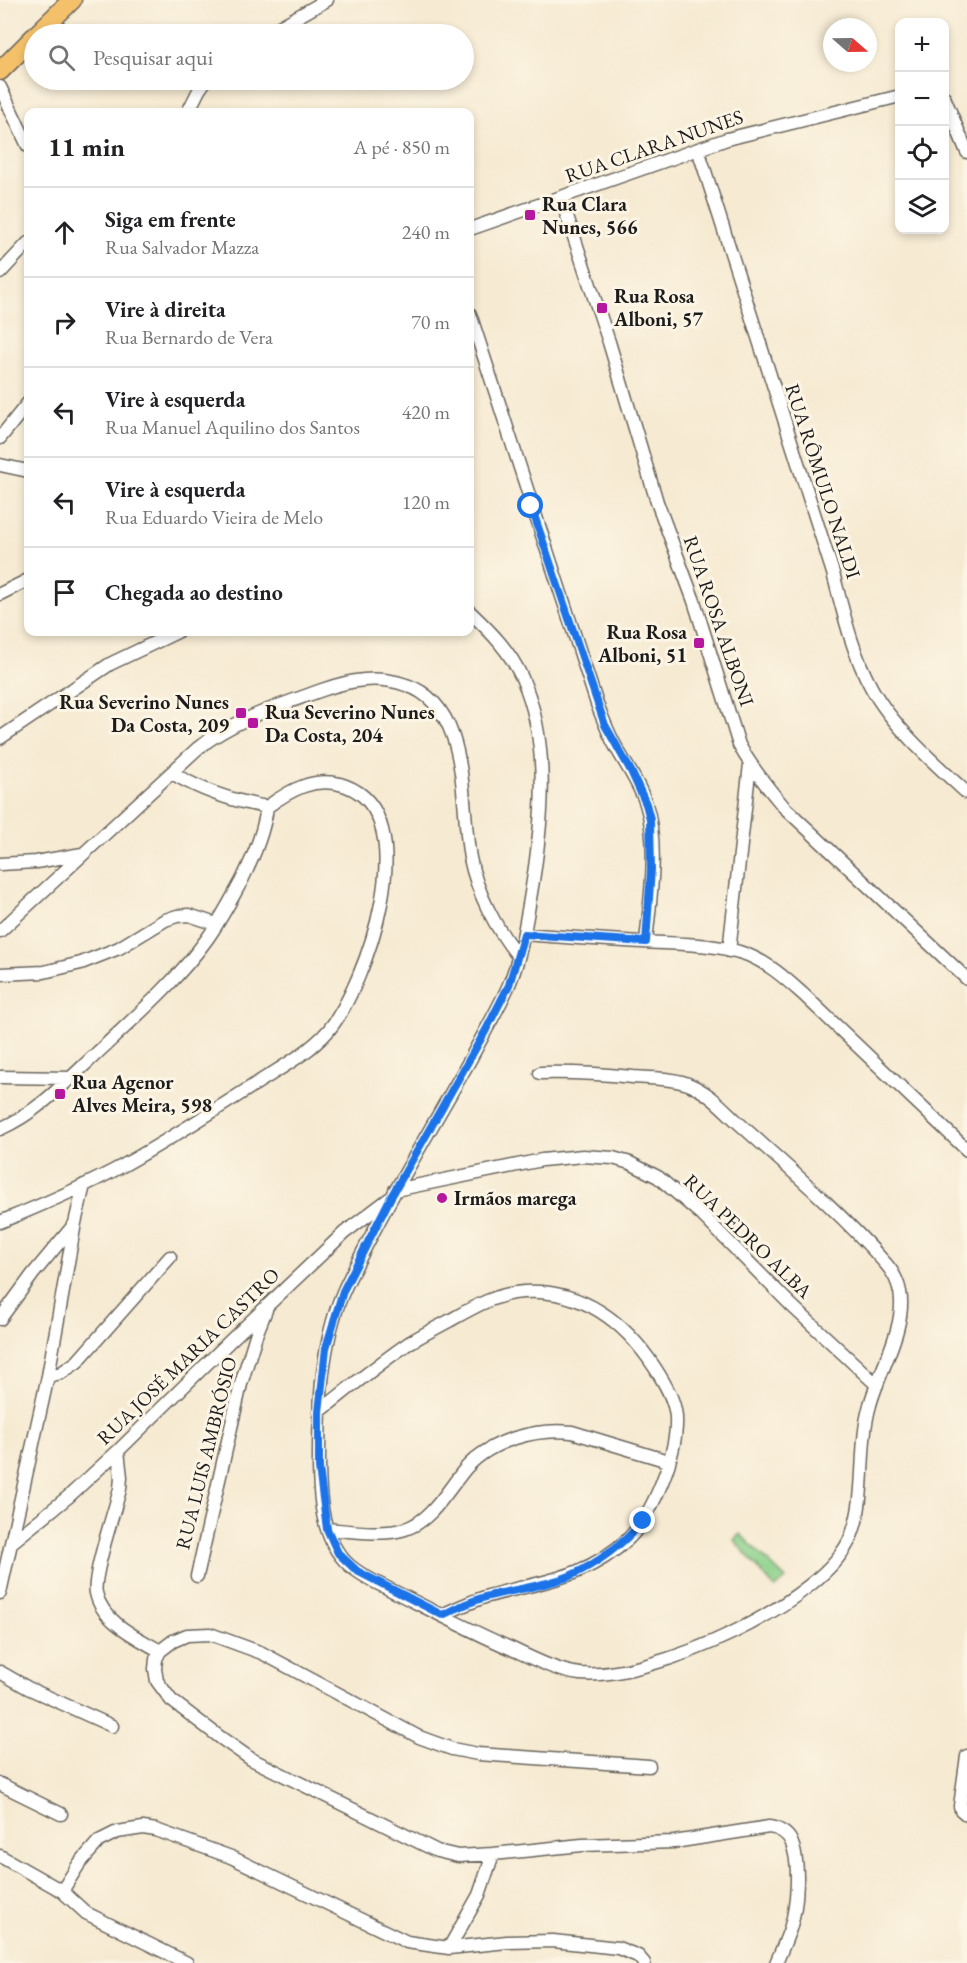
<!DOCTYPE html>
<html lang="pt">
<meta charset="utf-8">
<style>
:root{--surface:#fff;--page:#f6f6f6;--text:#202124;--muted:#757577;--line:#e0e0e0}
body{margin:0;font-family:"EB Garamond",serif;background:var(--page);color:var(--text)}
.controls{position:absolute;right:18px;top:18px;display:grid;overflow:hidden;border-radius:12px;box-shadow:0 3px 9px #0003}
.controls button{width:54px;height:54px;display:grid;place-items:center;padding:0;border:0;border-bottom:2px solid var(--line);background:var(--surface);color:var(--text);font:30px sans-serif}
.compass{position:absolute;left:823px;top:18px;width:54px;height:54px;border-radius:50%;background:var(--surface);box-shadow:0 3px 9px #0003;rotate:110deg}
.stop{position:absolute;width:18px;height:18px;margin:-14px;border:4px solid #1a73e8;border-radius:50%;background:#fff}
.stop.end{background:#1a73e8;border-color:#fff;box-shadow:0 2px 6px #0008}
.list{margin:0;padding:0;list-style:none}
h2{display:flex;justify-content:space-between;align-items:center;height:78px;margin:0;padding:0 24px;font-size:26px}
h2 small{font-size:20px;font-weight:400;color:var(--muted)}
.list li{display:grid;grid-template-columns:39px 1fr auto;gap:18px;align-items:center;box-sizing:border-box;height:90px;padding:0 24px;border-top:2px solid var(--line)}
.list b{display:block;font-size:22px;white-space:nowrap}
.list p{margin:0;font-size:20px;white-space:nowrap;color:var(--muted)}
.list em{font-size:20px;font-style:normal;color:var(--muted)}
.icon{flex:none;width:33px;height:33px;fill:none;stroke:currentColor;stroke-width:2;stroke-linecap:round;stroke-linejoin:round}
.map{position:relative;flex:none;width:967px;height:1963px;overflow:hidden}
.search{position:absolute;background:var(--surface);box-shadow:0 3px 9px #0003;left:24px;top:24px;width:450px;height:66px;display:flex;align-items:center;gap:15px;box-sizing:border-box;padding:0 21px;border-radius:33px;color:var(--muted);font-size:22px}
.panel{position:absolute;background:var(--surface);box-shadow:0 3px 9px #0003;left:24px;top:108px;width:450px;height:528px;border-radius:12px}
.map>svg:first-child{display:block}
</style>
<div class="map">
<svg width="967" height="1963" viewBox="0 0 967 1963">
<rect width="100%" height="100%" fill="#fcf5e5"/>
<filter id="ink" filterUnits="userSpaceOnUse"><feTurbulence type="fractalNoise" baseFrequency=".0167" numOctaves="2"/><feDisplacementMap in="SourceGraphic" scale="12" xChannelSelector="R" yChannelSelector="G"/><feConvolveMatrix kernelMatrix="1 2 1 2 8 2 1 2 1" color-interpolation-filters="sRGB"/></filter>
<filter id="wash" filterUnits="userSpaceOnUse"><feTurbulence type="fractalNoise" baseFrequency=".008" numOctaves="4" result="noise"/><feDisplacementMap in="SourceGraphic" scale="24" xChannelSelector="R" yChannelSelector="G"/><feGaussianBlur stdDeviation="1.35" result="paint"/><feColorMatrix in="noise" values="0 0 0 0 0 0 0 0 0 0 0 0 0 0 0 0 0 1.4 0 .05"/><feComposite in="paint" operator="in"/></filter>
<g filter="url(#wash)">
<rect width="100%" height="100%" fill="#f6ead2"/>
<path fill="#8cd18b" stroke="#547654" stroke-width="1.5" d="M740 1534 786 1579 775 1588 734 1540Z"/>
</g>
<g filter="url(#ink)">
<g fill="none" stroke-linecap="round" stroke-linejoin="round">
<g stroke="#68645c" stroke-width="15">
<path id="minor" d="M267 34 327 0
M0 87 28 146
M944 97 967 152
M188 112 199 90 206 80
M698 149 833 573C843 611 852 652 871 687 892 726 934 763 967 793
M561 198 609 342 657 502 694 601 739 745C752 768 767 787 784 807L967 979
M470 229 727 139 900 96
M0 273 28 243
M470 314 597 704C603 719 608 733 616 747 626 765 639 783 646 804 659 844 650 900 646 942
M0 438 28 403
M0 465 28 471
M0 594 28 580
M470 612C491 632 510 651 522 678 552 745 542 829 530 899 525 928 520 960 508 987 497 1011 483 1035 471 1058 436 1120 399 1181 367 1244 359 1260 350 1276 343 1292 321 1345 319 1404 319 1460 319 1495 321 1540 349 1565 357 1572 366 1577 375 1582 420 1604 464 1628 510 1648 532 1658 556 1671 580 1674 650 1681 827 1603 852 1534 867 1495 858 1446 870 1405 879 1371 907 1326 900 1292 898 1281 893 1272 886 1264 843 1215 791 1170 742 1126 725 1111 711 1093 688 1084 671 1078 651 1078 633 1077 602 1074 571 1072 540 1073
M0 738 110 664 177 632
M0 864 36 862 82 854
M0 931 198 748C236 719 278 706 322 690 350 680 378 675 406 685 471 706 460 803 470 858 477 893 496 929 518 956
M524 934C564 937 604 940 643 942 677 944 716 943 748 955 770 964 787 980 804 995L967 1150
M729 951 750 764
M0 974 44 972 81 963 119 948 165 920 177 916 189 915 216 924
M0 1077 71 1078
M0 1129C38 1112 66 1082 96 1054 134 1018 176 982 207 939 220 921 231 900 242 880 253 858 264 832 267 807
M395 1190 542 1160 583 1156 613 1158 630 1163 658 1177 701 1214 791 1305 877 1385
M0 1222C42 1205 84 1187 124 1165 167 1141 209 1114 251 1087 277 1070 308 1054 328 1031 366 985 426 816 346 786 316 775 290 790 267 807 232 801 202 791 172 773
M0 1319 33 1274 73 1226
M48 1376 61 1373 77 1362 170 1257
M319 1412C348 1389 378 1364 409 1343 422 1335 436 1328 449 1321 472 1308 497 1293 524 1292 582 1289 625 1322 655 1368 664 1382 675 1400 676 1417 678 1452 653 1514 629 1538 586 1579 542 1581 488 1596 472 1601 457 1608 442 1615
M118 1451 121 1477 120 1489C115 1510 92 1576 96 1593 102 1622 138 1638 160 1651
M327 1529C350 1531 383 1536 405 1529 432 1521 448 1489 466 1468 491 1440 536 1428 572 1432L668 1461
M11 1543 68 1497 118 1451 230 1341 344 1233 389 1199
M197 1576 241 1384 256 1335 266 1310
M0 1593 48 1376 75 1223 84 1185
M0 1672 28 1688 112 1726
M967 1756 960 1806 961 1810 967 1815
M0 1784 61 1814
M493 1854 458 1856 437 1851 251 1759 221 1738 171 1700 157 1681 155 1669 156 1659 160 1651 173 1641 187 1635 210 1634 262 1653 419 1737 452 1749 478 1754 649 1766
M0 1856 62 1891 86 1913 187 1963
M62 1891 79 1864 99 1841 117 1832 143 1828 156 1830 231 1857 407 1942 449 1948 507 1942 553 1941 618 1948 638 1956 644 1963
M449 1948 479 1895 493 1854 582 1845 674 1842 769 1827C778 1828 787 1833 791 1841 801 1863 797 1907 790 1929 786 1940 781 1952 776 1963"/>
</g>
<g stroke="#68645c" stroke-width="21">
<path id="primary" d="M37 34 72 0
M0 71 34 37"/>
</g>
<use href="#minor" stroke="#fff" stroke-width="12"/>
<use href="#primary" stroke="#f4c16a" stroke-width="18"/>
</g>
</g>
<g fill="none" stroke-linecap="round" stroke-linejoin="round" filter="url(#ink)">
<path stroke="#1a73e8" stroke-width="8" d="M531 506 605 725 631 771 646 804 650 819 651 869 646 942 524 934 509 985 486 1030 391 1197 343 1291 326 1348 319 1412V1468L327 1529 338 1553 357 1571 442 1615C457 1608 473 1600 489 1596 516 1589 545 1586 570 1576 598 1563 623 1544 643 1521"/>
</g>
<g fill="#b5179e" stroke="#fcf5e5" stroke-width="2">
<rect x="524" y="209" width="12" height="12" rx="3"/>
<rect x="596" y="302" width="12" height="12" rx="3"/>
<rect x="693" y="637" width="12" height="12" rx="3"/>
<rect x="235" y="707" width="12" height="12" rx="3"/>
<rect x="247" y="717" width="12" height="12" rx="3"/>
<rect x="54" y="1088" width="12" height="12" rx="3"/>
<circle cx="442" cy="1198" r="6"/>
</g>
<g text-anchor="middle" dominant-baseline="central" stroke-width="6" stroke-linejoin="round" paint-order="stroke">
<g font-size="20" fill="#1c1c1c" stroke="#fcf5e5">
<text transform="translate(654 146) rotate(-19)">RUA CLARA NUNES</text>
<text transform="translate(823 481) rotate(72)">RUA RÔMULO NALDI</text>
<text transform="translate(719 621) rotate(71)">RUA ROSA ALBONI</text>
<text transform="translate(748 1236) rotate(44)">RUA PEDRO ALBA</text>
<text transform="translate(188 1356) rotate(-44)">RUA JOSÉ MARIA CASTRO</text>
<text transform="translate(206 1453) rotate(-76)">RUA LUIS AMBRÓSIO</text>
</g>
<g font-size="20" font-weight="bold" fill="#1c1c1c" stroke="#fcf5e5" text-anchor="start">
<text x="542" y="204">Rua Clara<tspan x="542" dy="23">Nunes, 566</tspan></text>
<text x="614" y="296">Rua Rosa<tspan x="614" dy="23">Alboni, 57</tspan></text>
<text x="687" y="632" text-anchor="end">Rua Rosa<tspan x="687" dy="23">Alboni, 51</tspan></text>
<text x="229" y="702" text-anchor="end">Rua Severino Nunes<tspan x="229" dy="23">Da Costa, 209</tspan></text>
<text x="265" y="712">Rua Severino Nunes<tspan x="265" dy="23">Da Costa, 204</tspan></text>
<text x="72" y="1082">Rua Agenor<tspan x="72" dy="23">Alves Meira, 598</tspan></text>
<text x="454" y="1198">Irmãos marega</text>
</g>
</g>
</svg>
<div class="controls">
<button>+</button>
<button>−</button>
<button><svg class="icon" aria-label="locate" viewBox="0 0 24 24"><circle cx="12" cy="12" r="6"/><path d="M12 2v4M12 18v4M2 12h4M18 12h4"/></svg></button>
<button><svg class="icon" aria-label="layers" viewBox="0 0 24 24"><path d="M12 4l9 5-9 5-9-5zM3 14l9 5 9-5"/></svg></button>
</div>
<svg class="compass" viewBox="-18 -18 36 36"><path d="M0-13l5 13h-10z" fill="#e53935"/><path d="M0 13l5-13h-10z" fill="#757577"/></svg>
<div class="stop" style="left:531px;top:506px"></div>
<div class="stop end" style="left:643px;top:1521px"></div>
<div class="search"><svg class="icon" aria-label="search" viewBox="0 0 24 24"><circle cx="10" cy="10" r="6"/><path d="M15 15l6 6"/></svg>Pesquisar aqui</div>
<section class="panel">
<h2>11 min<small>A pé · 850 m</small></h2>
<ul class="list">
<li><svg class="icon" aria-label="ahead" viewBox="0 0 24 24"><path d="M12 20V5M6 11l6-6 6 6"/></svg><div><b>Siga em frente</b><p>Rua Salvador Mazza</p></div><em>240 m</em></li>
<li><svg class="icon" aria-label="right" viewBox="0 0 24 24"><path d="M7 20v-9h11M14 6l5 5-5 5"/></svg><div><b>Vire à direita</b><p>Rua Bernardo de Vera</p></div><em>70 m</em></li>
<li><svg class="icon" aria-label="left" viewBox="0 0 24 24"><path d="M17 20v-9H6M10 6l-5 5 5 5"/></svg><div><b>Vire à esquerda</b><p>Rua Manuel Aquilino dos Santos</p></div><em>420 m</em></li>
<li><svg class="icon" aria-label="left" viewBox="0 0 24 24"><path d="M17 20v-9H6M10 6l-5 5 5 5"/></svg><div><b>Vire à esquerda</b><p>Rua Eduardo Vieira de Melo</p></div><em>120 m</em></li>
<li><svg class="icon" aria-label="arrive" viewBox="0 0 24 24"><path d="M6 21V4h12l-3 4 3 4H6"/></svg><div><b>Chegada ao destino</b></div></li>
</ul>
</section>
</div>
